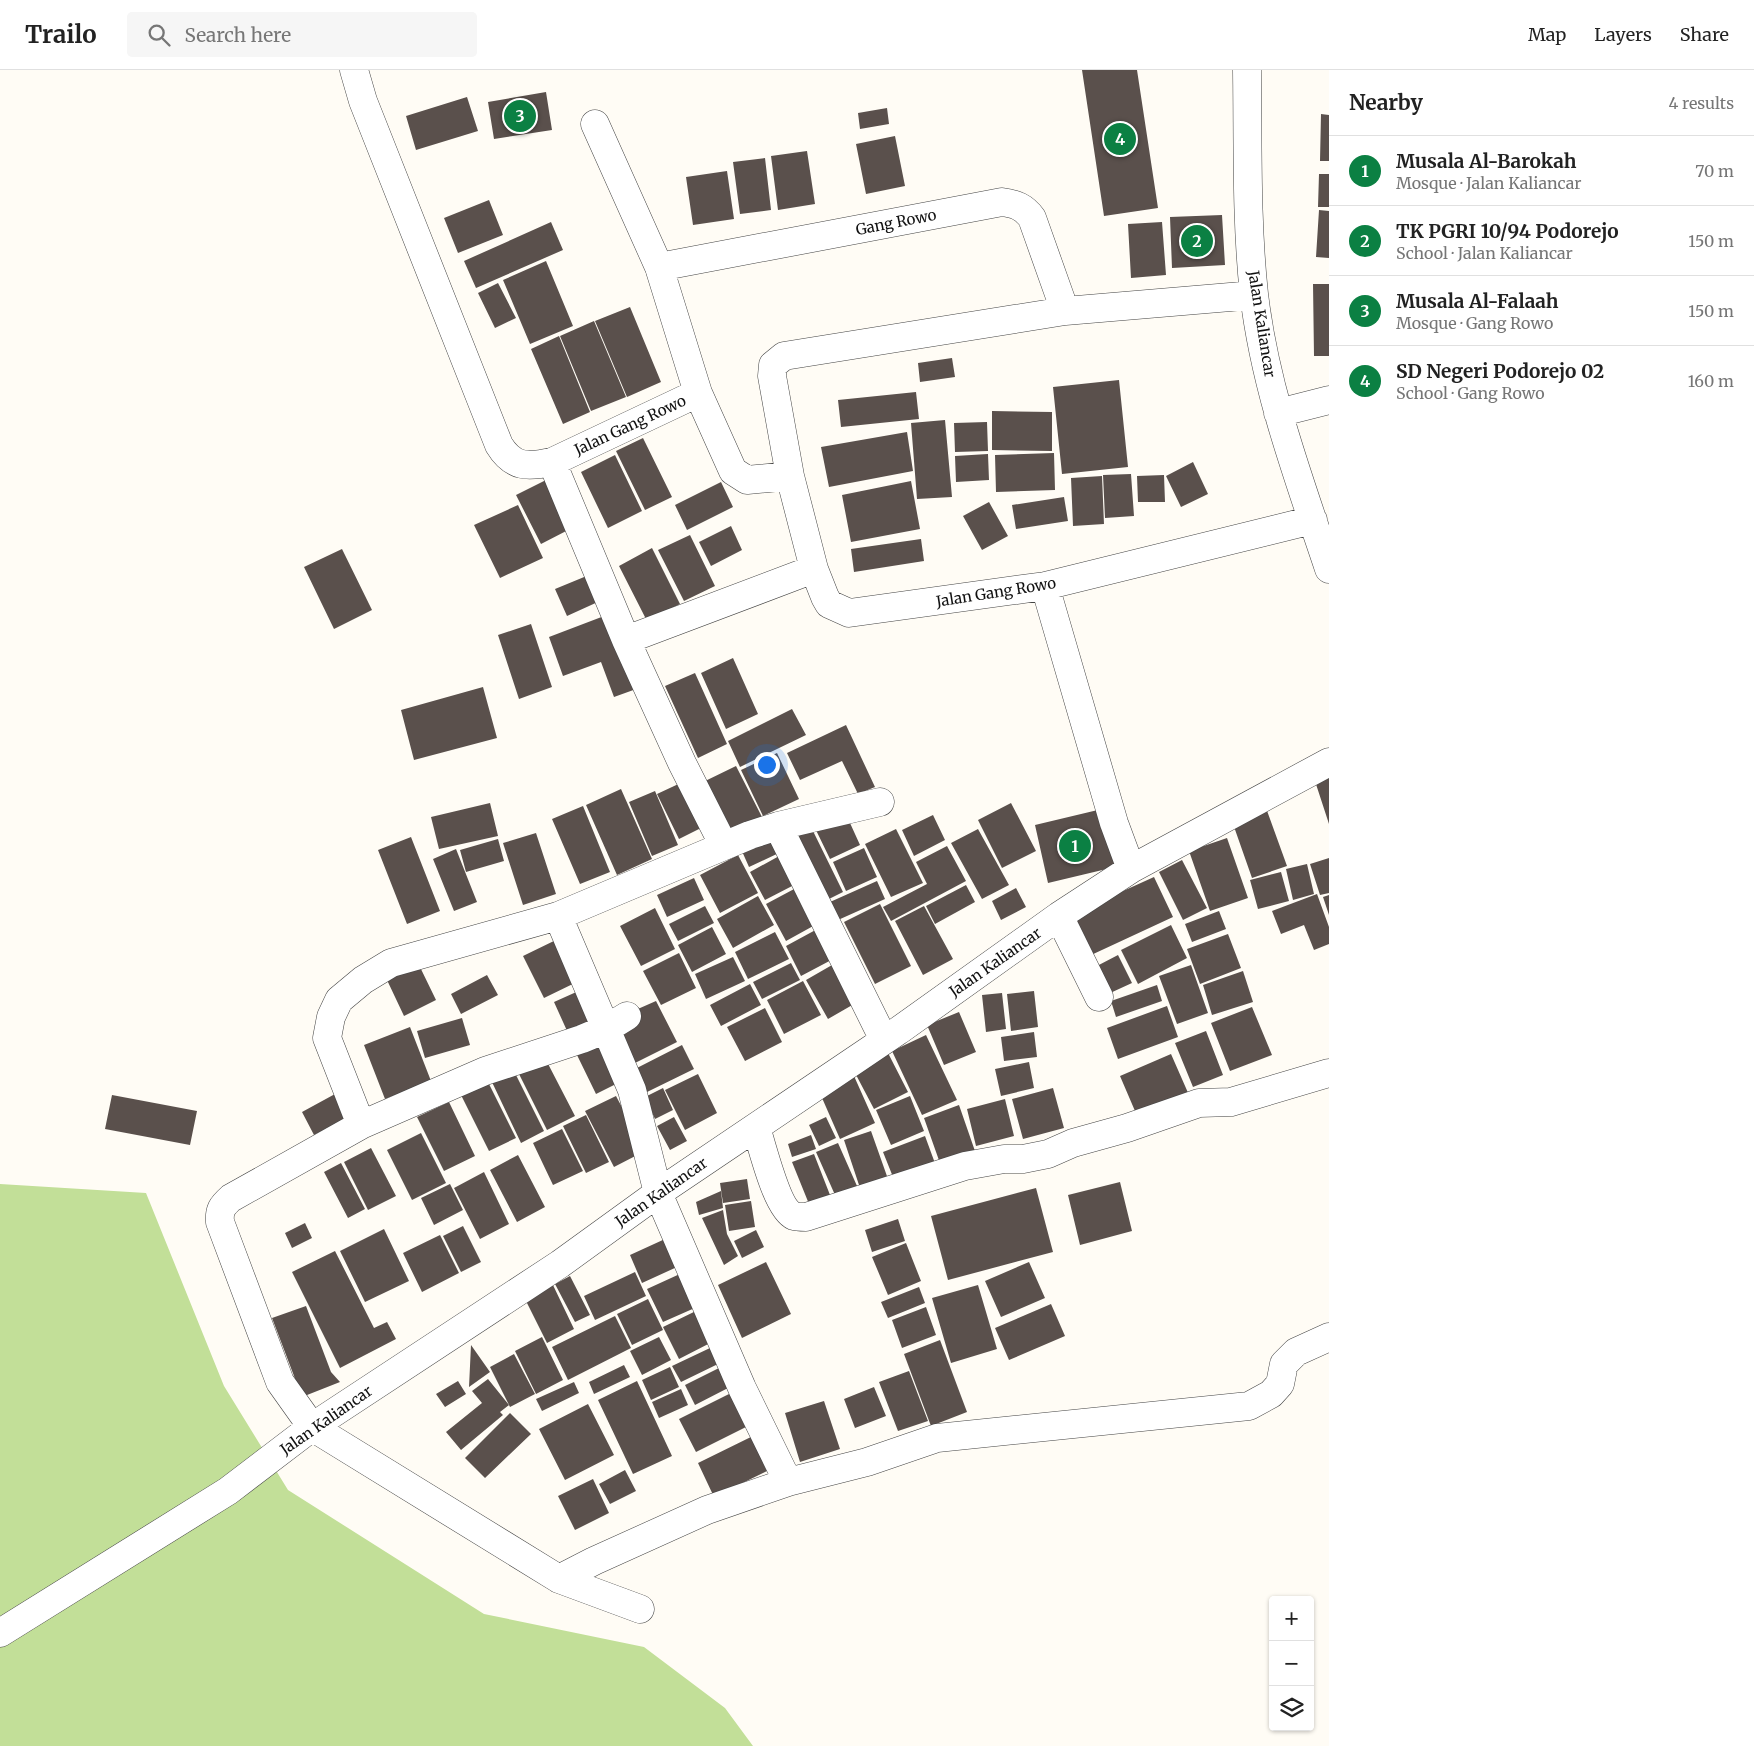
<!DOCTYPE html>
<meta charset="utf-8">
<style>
:root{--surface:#fff;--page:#f6f6f6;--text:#222;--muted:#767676;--line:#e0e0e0;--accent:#0b8043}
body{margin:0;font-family:Merriweather,serif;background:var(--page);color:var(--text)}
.controls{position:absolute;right:15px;bottom:15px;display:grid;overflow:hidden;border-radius:5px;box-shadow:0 1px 4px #0004}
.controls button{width:45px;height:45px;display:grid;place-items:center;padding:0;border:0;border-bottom:1px solid var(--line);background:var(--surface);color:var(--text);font:25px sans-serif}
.you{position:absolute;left:766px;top:694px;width:18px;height:18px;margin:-12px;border:4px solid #fff;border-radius:50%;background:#1a73e8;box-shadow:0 0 0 8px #1a73e833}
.badge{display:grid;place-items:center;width:32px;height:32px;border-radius:50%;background:var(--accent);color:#fff;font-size:16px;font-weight:700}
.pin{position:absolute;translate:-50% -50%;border:2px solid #fff;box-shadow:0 1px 5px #0006}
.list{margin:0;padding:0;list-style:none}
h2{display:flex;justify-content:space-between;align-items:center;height:65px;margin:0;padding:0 20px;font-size:21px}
h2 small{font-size:16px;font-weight:400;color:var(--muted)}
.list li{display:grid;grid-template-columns:32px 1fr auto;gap:15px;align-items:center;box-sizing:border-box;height:70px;padding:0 20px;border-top:1px solid var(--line)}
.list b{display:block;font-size:19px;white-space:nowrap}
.list p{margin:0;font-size:16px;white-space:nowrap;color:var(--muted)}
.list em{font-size:16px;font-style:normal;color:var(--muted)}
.icon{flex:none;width:28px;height:28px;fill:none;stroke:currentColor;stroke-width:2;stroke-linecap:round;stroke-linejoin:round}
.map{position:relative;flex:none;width:1329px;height:1676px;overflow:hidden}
header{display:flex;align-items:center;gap:30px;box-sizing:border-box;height:70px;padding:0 25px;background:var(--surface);border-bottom:1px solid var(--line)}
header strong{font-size:24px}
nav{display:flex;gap:28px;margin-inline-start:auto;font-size:18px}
.search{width:350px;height:45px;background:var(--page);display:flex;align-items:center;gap:12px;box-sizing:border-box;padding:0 18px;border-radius:5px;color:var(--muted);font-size:19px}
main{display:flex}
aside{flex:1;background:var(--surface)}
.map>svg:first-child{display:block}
</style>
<header>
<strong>Trailo</strong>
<div class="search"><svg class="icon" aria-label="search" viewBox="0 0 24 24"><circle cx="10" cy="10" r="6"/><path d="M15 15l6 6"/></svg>Search here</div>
<nav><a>Map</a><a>Layers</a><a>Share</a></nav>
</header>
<main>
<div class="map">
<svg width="1329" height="1676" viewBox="0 0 1329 1676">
<rect width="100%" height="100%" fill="#fffcf5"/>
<path fill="#c2df98" d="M0 1114 146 1123 224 1316 288 1420 484 1544 644 1577 725 1638 753 1676H0Z"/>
<path fill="#5a504c" d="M1082 0H1137L1158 138 1104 146Z
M546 22 552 60 494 69 488 32Z
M467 27 478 61 416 80 406 46Z
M887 38 889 54 860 59 858 43Z
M1321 44 1329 45V91H1320Z
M895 66 905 116 866 124 856 74Z
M807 81 815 134 778 140 771 86Z
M765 88 771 140 740 144 733 92Z
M727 101 734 149 693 155 686 107Z
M1319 104H1329V137H1318Z
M489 130 503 165 458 183 444 148Z
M1319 140 1329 141V188L1316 187Z
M1222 145 1225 195 1172 198 1170 147Z
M551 152 563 180 476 218 464 191Z
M1162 152 1166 205 1131 208 1128 154Z
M546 191 573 256 530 274 503 210Z
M498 213 516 248 495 258 478 223Z
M1313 214H1329V286H1314Z
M630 237 661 312 627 327 595 251Z
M594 251 626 327 591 341 560 266Z
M559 266 590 342 563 354 531 279Z
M952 288 955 307 920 312 918 293Z
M1119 310 1128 397 1062 404 1053 317Z
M916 322 919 349 841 357 838 330Z
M992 341 1052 342V381L992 380Z
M945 350 952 427 917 429 911 353Z
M987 352 988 381 955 382 954 353Z
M907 362 913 401 829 417 821 377Z
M643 368 672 427 645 440 616 381Z
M1054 383 1055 420 996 422 995 385Z
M988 384 989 410 956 412 955 386Z
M615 385 642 441 608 458 581 402Z
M1193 392 1208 424 1181 437 1166 406Z
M1131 404 1134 446 1105 448 1103 405Z
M1164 405 1165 432H1138L1137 406Z
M1102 406 1104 454 1073 456 1071 408Z
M548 409 572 458 541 474 516 425Z
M911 411 920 459 851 472 842 425Z
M721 412 733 437 687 460 675 435Z
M1064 427 1068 451 1016 459 1012 435Z
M989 432 1008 466 982 480 963 446Z
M518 435 543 488 500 508 474 455Z
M731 456 742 480 711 496 699 472Z
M690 465 715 516 684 531 658 480Z
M921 469 924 491 854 502 851 479Z
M652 478 680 534 647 551 619 496Z
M342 479 372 540 334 559 304 497Z
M589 505 600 531 567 546 555 519Z
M612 543 639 618 614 627 601 592 563 606 549 567Z
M531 554 552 617 519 629 498 565Z
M733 588 758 644 726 659 701 603Z
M695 603 727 674 698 688 665 616Z
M483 617 497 668 414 690 401 640Z
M792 639 806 665 740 697 728 671Z
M846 655 875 717 858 724 842 691 800 710 787 683Z
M777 683 799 729 763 746 741 700Z
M736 696 762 747 726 766 699 714Z
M1329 700V754L1313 705Z
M687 710 709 754 679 769 657 724Z
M621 719 652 789 617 805 586 735Z
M655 721 678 775 652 786 629 732Z
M490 733 498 766 439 779 431 747Z
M1011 733 1036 781 1002 798 978 750Z
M583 736 610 802 580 814 552 749Z
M1266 738 1287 796 1252 808 1232 751Z
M1102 739 1115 797 1048 813 1035 755Z
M845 742 860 775 830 789 814 756Z
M933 745 945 770 914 786 902 760Z
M812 759 843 822 827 830 796 767Z
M896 759 923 813 891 827 865 774Z
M978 759 1009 815 982 829 951 773Z
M536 763 556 824 523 835 503 773Z
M772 764 781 782 749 797 741 779Z
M411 767 440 841 407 854 378 780Z
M1227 768 1248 828 1210 841 1189 781Z
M498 769 504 791 466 802 460 780Z
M947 776 966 811 891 851 883 837 927 814 916 792Z
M864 778 877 807 846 821 833 792Z
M456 779 477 832 454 841 433 789Z
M738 785 758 823 720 843 700 805Z
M781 785 796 814 765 830 750 802Z
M1329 788V823L1320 825 1310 794Z
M1182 790 1207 838 1183 850 1159 802Z
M1307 794 1314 824 1293 830 1286 799Z
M1281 802 1289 831 1258 839 1250 810Z
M1154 807 1173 847 1089 886 1070 845Z
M694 808 704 830 667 847 657 825Z
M877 811 885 829 838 850 830 832Z
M966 815 975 832 935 854 926 836Z
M796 818 815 855 786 871 766 834Z
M1016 818 1026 837 1001 850 992 831Z
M1317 824 1329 857V874L1314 880 1304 855 1281 864 1272 841Z
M1329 825V845L1323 827Z
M758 826 774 855 733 878 717 849Z
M880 834 911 896 875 914 844 852Z
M705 836 714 853 678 871 669 854Z
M924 836 953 889 923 905 895 851Z
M655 838 675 879 641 896 620 856Z
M1219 841 1226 859 1192 872 1185 854Z
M1171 855 1187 888 1138 914 1121 880Z
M712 857 726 884 692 902 678 875Z
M821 857 837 887 801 906 786 876Z
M775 862 789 889 748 909 735 882Z
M1228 864 1241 898 1200 914 1187 879Z
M560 868 581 910 544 928 523 886Z
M679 883 696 918 661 935 643 901Z
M1118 885 1132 913 1108 924 1095 897Z
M733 887 745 911 706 929 695 904Z
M839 891 861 930 828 949 806 910Z
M791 893 800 910 762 929 753 912Z
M419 895 436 930 404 946 387 910Z
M1191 895 1208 943 1177 954 1159 906Z
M1243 901 1253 932 1212 945 1203 915Z
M487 905 498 925 461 944 451 924Z
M803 911 821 945 784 964 767 930Z
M750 914 761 935 721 956 710 935Z
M1157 915 1162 931 1116 947 1111 931Z
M583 919 597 949 568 963 554 932Z
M1034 921 1038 957 1011 961 1007 924Z
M1002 923 1006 959 986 962 982 925Z
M656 931 677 972 631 995 622 969 631 942Z
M1167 936 1178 967 1118 989 1107 958Z
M1252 937 1272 985 1230 1001 1211 953Z
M765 938 782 972 745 991 727 957Z
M959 942 976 982 944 995 927 955Z
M462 948 470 975 425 988 417 961Z
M410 957 431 1011 385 1029 364 975Z
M1206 961 1223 1005 1193 1017 1175 973Z
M1034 962 1037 987 1004 991 1001 967Z
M926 965 957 1030 922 1045 892 981Z
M603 973 622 1011 596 1024 577 985Z
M682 975 694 999 645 1023 633 1000Z
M888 983 908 1022 874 1039 854 1001Z
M1171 984 1189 1025 1138 1048 1120 1006Z
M545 988 575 1046 547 1060 518 1002Z
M1029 992 1034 1018 1001 1026 995 999Z
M513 999 544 1061 521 1073 491 1010Z
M698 1004 717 1043 685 1060 665 1020Z
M854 1006 875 1053 840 1069 819 1021Z
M486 1008 516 1068 489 1081 459 1021Z
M663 1018 673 1040 655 1049 645 1027Z
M1053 1018 1064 1058 1023 1069 1012 1029Z
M335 1024 347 1048 314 1065 302 1042Z
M112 1025 197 1041 190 1075 105 1059Z
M616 1026 645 1081 614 1097 585 1041Z
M910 1026 924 1061 891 1075 876 1040Z
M1005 1029 1014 1066 976 1076 967 1039Z
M449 1032 475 1086 444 1101 417 1047Z
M959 1035 976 1084 941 1096 924 1048Z
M586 1045 609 1092 586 1103 563 1056Z
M674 1047 687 1071 670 1080 657 1056Z
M826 1047 836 1068 819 1076 809 1055Z
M562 1059 583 1101 553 1115 533 1073Z
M871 1061 888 1109 860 1118 844 1070Z
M421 1063 446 1113 412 1130 387 1080Z
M811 1065 816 1079 792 1087 788 1074Z
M925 1066 936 1096 895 1112 883 1082Z
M838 1073 857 1116 835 1125 816 1082Z
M371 1078 396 1126 368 1140 344 1092Z
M814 1084 830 1125 809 1134 792 1092Z
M518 1085 545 1137 517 1152 490 1100Z
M341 1093 365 1139 348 1148 324 1102Z
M484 1102 509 1154 480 1169 454 1118Z
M747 1109 750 1129 723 1133 720 1113Z
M1120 1112 1132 1161 1080 1175 1068 1125Z
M450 1114 463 1140 434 1155 421 1128Z
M1036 1118 1053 1182 948 1210 931 1146Z
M721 1121 723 1138 699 1145 696 1132Z
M751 1131 755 1157 729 1161 725 1135Z
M723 1140 727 1164 738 1186 724 1195 702 1148Z
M898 1149 905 1171 872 1182 865 1160Z
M305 1153 312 1168 292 1178 285 1163Z
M463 1156 481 1192 461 1202 443 1166Z
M384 1159 409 1211 365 1232 340 1181Z
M756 1160 764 1177 742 1188 734 1171Z
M440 1165 459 1203 422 1222 403 1183Z
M665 1169 677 1197 642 1213 630 1185Z
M906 1173 921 1211 888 1225 872 1187Z
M335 1181 374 1258 387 1252 396 1269 340 1298 292 1202Z
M766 1192 791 1244 742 1268 718 1215Z
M1029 1192 1045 1228 1001 1247 985 1211Z
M635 1202 646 1226 595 1250 584 1226Z
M682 1203 697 1237 663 1252 647 1219Z
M570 1206 590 1245 575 1252 555 1214Z
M552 1213 574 1259 547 1273 524 1227Z
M978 1215 997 1279 951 1293 932 1228Z
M919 1217 925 1233 888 1248 881 1232Z
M648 1229 663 1260 632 1275 617 1244Z
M1051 1234 1065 1266 1009 1290 995 1258Z
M306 1236 331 1302 340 1312 302 1327 272 1248Z
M926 1237 936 1265 902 1278 892 1250Z
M700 1239 716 1270 679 1289 663 1257Z
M615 1246 631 1278 568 1310 552 1277Z
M542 1267 563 1310 536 1324 515 1281Z
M659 1267 671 1290 642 1305 630 1281Z
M940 1270 967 1342 931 1356 904 1284Z
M471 1275 490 1302 469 1317Z
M710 1278 718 1294 681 1312 672 1296Z
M514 1284 535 1324 510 1337 490 1297Z
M624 1295 630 1307 594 1324 589 1312Z
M670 1297 679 1317 651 1330 642 1310Z
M721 1297 730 1317 695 1335 685 1315Z
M909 1301 928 1351 898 1361 879 1312Z
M488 1309 509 1335 500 1342 503 1345 461 1380 446 1362 482 1333 472 1321Z
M458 1311 466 1324 445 1337 436 1324Z
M637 1311 672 1386 633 1404 598 1330Z
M574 1312 579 1323 542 1341 536 1329Z
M874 1317 886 1346 855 1358 844 1329Z
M681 1319 688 1335 659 1348 652 1332Z
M737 1320 754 1353 696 1382 679 1349Z
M824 1331 840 1379 800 1392 785 1343Z
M588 1334 614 1385 565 1410 539 1359Z
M510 1343 531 1364 485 1408 465 1388Z
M759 1363 775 1397 714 1427 698 1393Z
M625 1400 636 1421 610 1434 599 1414Z
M593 1409 609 1443 575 1460 558 1426Z"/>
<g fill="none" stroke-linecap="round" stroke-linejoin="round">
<g stroke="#444" stroke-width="29">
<path id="minor" d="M354 0 363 31 499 375C513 398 528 397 552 392L698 323
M1247 0C1248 75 1246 150 1254 224 1265 319 1299 409 1329 499
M595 54 659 197 698 323 733 401 747 410 790 406 814 499 825 527 829 534 849 543 1045 516 1313 450
M659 197 1002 132C1016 134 1024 137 1032 148L1065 241
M1278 343 1329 330
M552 392 626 570 682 693 724 776
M790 406 772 306 773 295 784 286 1065 241 1254 225
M1045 516 1114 753 1131 799
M626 570 814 499
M778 756 884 970
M558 846 632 1020 658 1123 742 1318 788 1412
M1059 846 1099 927
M627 946 606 959 582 969 485 1001 361 1055 231 1128C222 1136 219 1140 220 1152L280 1312 312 1357 559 1509 640 1539
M361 1055 327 968 331 947 339 930 363 910 391 893 558 846 750 765 778 756 880 732
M756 1057C762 1076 777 1139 794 1146 797 1147 803 1147 806 1147L965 1096 1004 1089H1023L1048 1084 1073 1073 1127 1058 1199 1033 1231 1032 1329 1003
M559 1509 594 1491 707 1440 788 1412 867 1392 937 1368 1249 1336 1271 1324 1280 1314 1284 1294 1296 1282 1329 1267
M0 1563 228 1421 312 1357 560 1194 658 1123 898 961 1059 846 1131 799 1329 692"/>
</g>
<use href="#minor" stroke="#fff" stroke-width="28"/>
</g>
<g text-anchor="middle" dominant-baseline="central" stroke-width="5" stroke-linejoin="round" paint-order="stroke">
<g font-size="15" fill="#111" stroke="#fff">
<text transform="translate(896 152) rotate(-11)">Gang Rowo</text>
<text transform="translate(1262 254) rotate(81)">Jalan Kaliancar</text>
<text transform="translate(630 355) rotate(-25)">Jalan Gang Rowo</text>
<text transform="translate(996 522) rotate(-9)">Jalan Gang Rowo</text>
<text transform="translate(995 892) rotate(-35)">Jalan Kaliancar</text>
<text transform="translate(661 1122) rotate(-35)">Jalan Kaliancar</text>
<text transform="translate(326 1350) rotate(-35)">Jalan Kaliancar</text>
</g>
</g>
</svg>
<div class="controls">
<button>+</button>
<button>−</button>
<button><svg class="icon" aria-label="layers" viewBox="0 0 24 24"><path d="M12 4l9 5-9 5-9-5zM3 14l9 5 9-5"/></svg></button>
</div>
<div class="you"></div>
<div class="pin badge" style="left:1075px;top:776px">1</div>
<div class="pin badge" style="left:1197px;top:171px">2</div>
<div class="pin badge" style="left:520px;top:46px">3</div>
<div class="pin badge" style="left:1120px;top:69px">4</div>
</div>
<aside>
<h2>Nearby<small>4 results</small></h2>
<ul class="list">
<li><span class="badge">1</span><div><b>Musala Al-Barokah</b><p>Mosque · Jalan Kaliancar</p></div><em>70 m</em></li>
<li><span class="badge">2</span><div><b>TK PGRI 10/94 Podorejo</b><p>School · Jalan Kaliancar</p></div><em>150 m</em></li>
<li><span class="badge">3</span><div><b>Musala Al-Falaah</b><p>Mosque · Gang Rowo</p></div><em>150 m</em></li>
<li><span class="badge">4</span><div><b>SD Negeri Podorejo 02</b><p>School · Gang Rowo</p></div><em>160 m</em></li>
</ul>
</aside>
</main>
